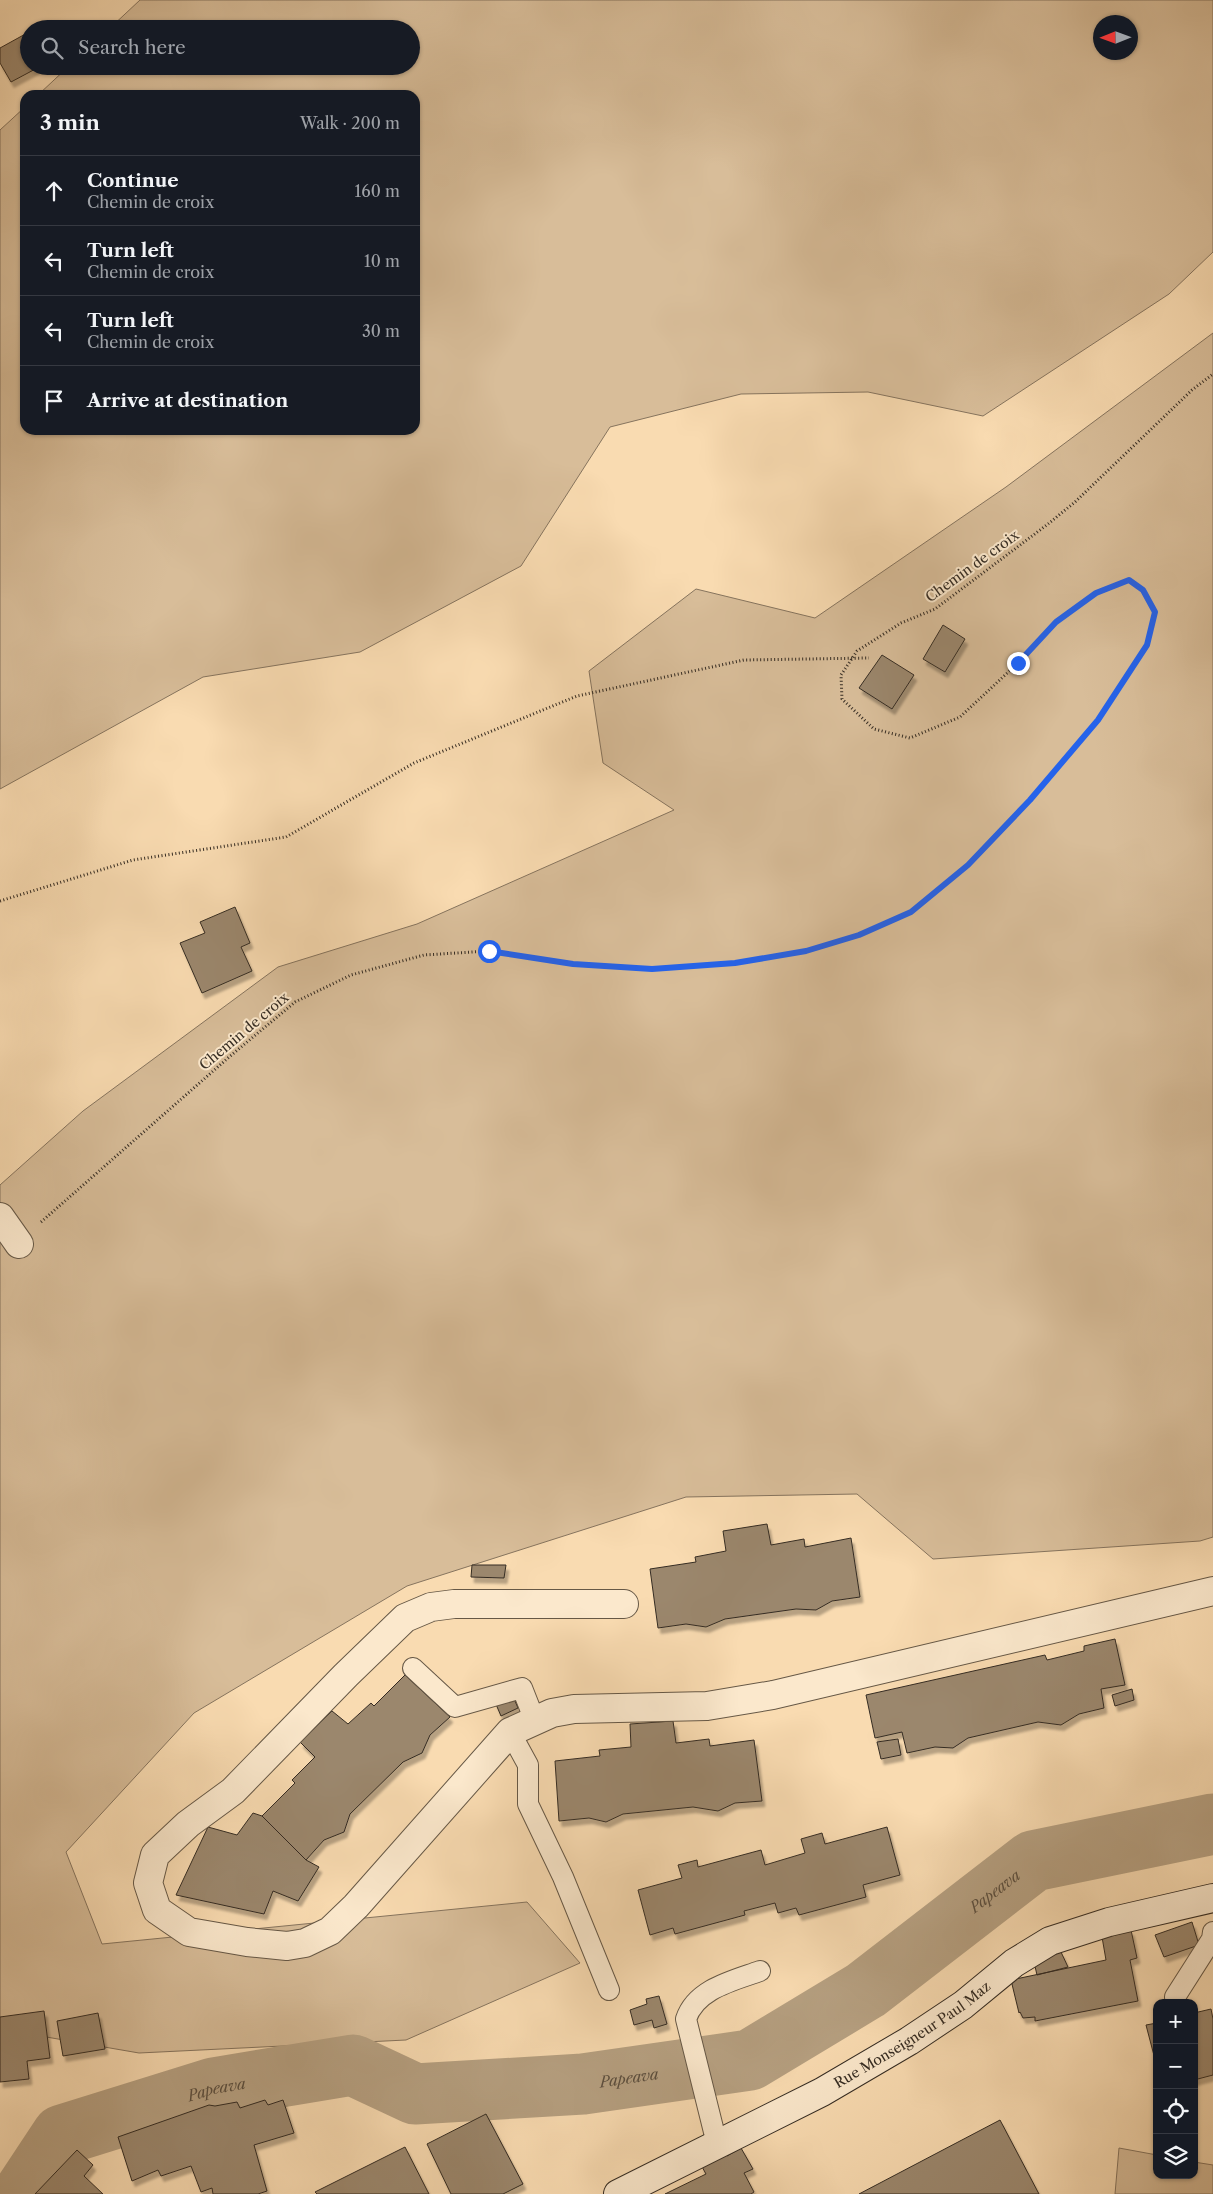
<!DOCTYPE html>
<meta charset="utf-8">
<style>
:root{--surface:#171b24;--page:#20242c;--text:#f1f3f6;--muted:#9ea1a6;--line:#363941}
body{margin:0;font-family:"Libre Caslon Text",serif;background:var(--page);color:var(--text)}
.controls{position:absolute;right:15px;bottom:15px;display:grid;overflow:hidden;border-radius:10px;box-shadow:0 1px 4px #0004}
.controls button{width:45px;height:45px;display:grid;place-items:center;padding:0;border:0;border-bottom:1px solid var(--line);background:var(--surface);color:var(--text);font:25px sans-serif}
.compass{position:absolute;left:1093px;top:15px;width:45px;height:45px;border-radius:50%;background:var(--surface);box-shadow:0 1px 4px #0004;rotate:269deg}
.stop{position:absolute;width:15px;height:15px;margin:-11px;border:4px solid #2563eb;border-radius:50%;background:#fff}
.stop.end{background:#2563eb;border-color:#fff;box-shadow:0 1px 5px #0008}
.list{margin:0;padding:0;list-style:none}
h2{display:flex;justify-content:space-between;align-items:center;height:65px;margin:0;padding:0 20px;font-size:21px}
h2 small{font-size:16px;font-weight:400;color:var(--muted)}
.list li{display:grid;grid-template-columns:32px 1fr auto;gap:15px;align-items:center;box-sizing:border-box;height:70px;padding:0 20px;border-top:1px solid var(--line)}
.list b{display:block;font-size:19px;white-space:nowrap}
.list p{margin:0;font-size:16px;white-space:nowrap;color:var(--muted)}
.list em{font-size:16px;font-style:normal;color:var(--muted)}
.icon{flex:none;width:28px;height:28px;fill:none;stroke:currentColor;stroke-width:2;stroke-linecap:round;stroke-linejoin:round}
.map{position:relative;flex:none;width:1213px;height:2194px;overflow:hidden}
.search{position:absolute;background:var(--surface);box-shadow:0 1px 4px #0004;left:20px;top:20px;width:400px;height:55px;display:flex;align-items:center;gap:12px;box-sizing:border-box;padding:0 18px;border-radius:28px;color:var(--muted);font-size:19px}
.panel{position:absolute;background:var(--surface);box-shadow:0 1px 4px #0004;left:20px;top:90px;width:400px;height:345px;border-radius:15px}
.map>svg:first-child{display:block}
</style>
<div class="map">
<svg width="1213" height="2194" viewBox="0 0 1213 2194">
<defs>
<filter id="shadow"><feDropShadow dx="3" dy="5.5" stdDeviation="1" flood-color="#0004"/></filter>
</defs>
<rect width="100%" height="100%" fill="#f9dbb1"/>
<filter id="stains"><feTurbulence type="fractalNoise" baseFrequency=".004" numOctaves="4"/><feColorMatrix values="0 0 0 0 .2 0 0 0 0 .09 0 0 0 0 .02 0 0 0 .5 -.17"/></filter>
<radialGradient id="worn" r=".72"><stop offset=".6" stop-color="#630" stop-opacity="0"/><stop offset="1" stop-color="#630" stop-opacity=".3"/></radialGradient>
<path fill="#d8bd99" stroke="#86745e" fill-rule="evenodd" d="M140 0H1213V252L1169 294 983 416 868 392 741 394 610 427 521 566 360 652 203 677 0 789V130L25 107V430H415V95H38L69 66H411V29H109ZM1100 22H1130V52H1100Z
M1213 333V1537L1200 1541 933 1559 857 1494 686 1497 407 1586 194 1713 66 1852 102 1944 527 1902 580 1963 406 2040 139 2053 0 2029V1185L83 1111 278 967 417 924 674 810 603 763 589 671 696 589 815 618 1006 487Z
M1119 2148 1157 2155V2175H1194V2162L1213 2165V2194H1115Z"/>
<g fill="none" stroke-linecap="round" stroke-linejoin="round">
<path stroke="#b6a081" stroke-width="61" id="s1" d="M23 2194 62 2135 213 2088 353 2065 415 2094 583 2084 750 2060 866 1990 1033 1861 1213 1824"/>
</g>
<path fill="#9b876d" stroke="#352c23" filter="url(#shadow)" d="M29 32V66H41L11 82 0 63V48Z
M943 625 965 639 945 672 923 659Z
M882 655 914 675 892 709 859 688Z
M235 907 250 943 241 947 252 971 202 993 180 943 205 933 200 922Z
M767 1524 771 1545 804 1539 805 1547 851 1538 860 1597 832 1601 816 1610 796 1609 725 1619 706 1627 686 1624 658 1628 650 1569 696 1562 695 1557 726 1551 723 1531Z
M472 1565H506L504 1578 471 1577Z
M1115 1639 1125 1685 1101 1689 1104 1708 1079 1714 1061 1725 1038 1722 968 1738 953 1748 935 1747 907 1753 902 1732 875 1738 866 1695 1045 1655 1047 1660 1084 1651V1646Z
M405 1675 450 1717 430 1735 422 1753 403 1762 350 1814 344 1832 324 1840 306 1860 262 1816 295 1783 292 1780 315 1757 300 1742 332 1711 348 1724 371 1703 374 1706Z
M1132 1689 1134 1700 1115 1706 1112 1695Z
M512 1694 518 1708 501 1716 495 1702Z
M673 1721 676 1743 709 1739 710 1746 754 1740 762 1801 735 1803 718 1811 693 1807 623 1814 606 1822 589 1818 559 1821 555 1761 600 1756 599 1750 631 1747 630 1724Z
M898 1739 901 1755 881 1759 877 1742Z
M253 1813 262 1816 306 1860 319 1867 298 1901 273 1891 264 1914 176 1895 208 1827 237 1835Z
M887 1827 900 1875 863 1885 866 1897 799 1915 796 1908 778 1913 775 1903 744 1911 745 1915 675 1934 673 1928 650 1935 638 1890 682 1878 678 1865 697 1860 698 1867 761 1850 765 1865 805 1853 801 1839 822 1833 825 1844Z
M1192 1922 1199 1945 1164 1957 1155 1935Z
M1131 1930 1137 1958 1130 1960 1138 2001 1035 2021V2017L1023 2018 1020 2012 1019 2013 1011 1980 1106 1960 1102 1937Z
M1061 1952 1068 1967 1037 1975 1034 1962Z
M659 1996 667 2024 654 2028 652 2020 634 2025 630 2010 647 2004 646 1999Z
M1211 2009 1213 2019V2075L1194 2080V2013Z
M44 2011 50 2058 27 2061 29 2079 0 2082V2017Z
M98 2013 105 2049 63 2056 57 2021Z
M1157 2023V2067L1146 2025Z
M265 2100 268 2105 283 2100 294 2133 254 2145 267 2191 258 2194H213L212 2188 201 2192 191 2166 161 2176 158 2170 132 2181 118 2137 209 2105 215 2106 237 2102 240 2108Z
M486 2114 523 2184 503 2194H451L427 2144Z
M1000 2120 1039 2194H859Z
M405 2147 429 2194H317L315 2192Z
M741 2148 753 2169 744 2173 754 2192 751 2194H665L706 2174 701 2165 725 2151 727 2156Z
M77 2150 93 2165 84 2176 103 2194H35Z"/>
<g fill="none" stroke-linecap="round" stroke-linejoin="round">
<g stroke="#665846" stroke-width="22">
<path id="service" d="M413 1668 455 1707 522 1688 535 1721
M510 1732 528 1765V1804L563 1877 609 1990
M1175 1997 1212 1939 1213 1932
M717 2144 686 2019C696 1989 732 1981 760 1971"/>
</g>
<g stroke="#665846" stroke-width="30">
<path id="minor" d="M0 1217 19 1244
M624 1604H454L431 1607 405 1618 346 1675 233 1791 188 1824 155 1855 148 1883 157 1910 189 1932 247 1942 287 1946 305 1943 330 1931 356 1906 510 1732 552 1713 574 1709 707 1706 773 1695 1213 1591"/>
</g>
<g stroke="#352c23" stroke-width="30">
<g id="secondary">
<path id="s2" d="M618 2194 822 2092 909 2041 963 2005 1014 1963 1050 1941 1109 1922 1213 1898"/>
</g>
</g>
<path stroke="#352c23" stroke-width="3" stroke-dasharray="1 2.5" stroke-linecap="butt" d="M0 901 133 860 286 837 414 763 577 696 744 660 869 658
M41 1222 228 1058 295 1002 351 975 424 955 489 951 573 964 652 969 735 963 806 951 859 935 911 912 969 865 1030 800 1099 720 1147 645 1155 612 1143 590 1129 580 1096 593 1055 622 1018 663 960 717 910 738 874 729 842 699 841 675 857 651 901 623 935 609 1048 524 1075 502 1192 390 1213 374"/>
<use href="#service" stroke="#fbe8cc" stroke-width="20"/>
<use href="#minor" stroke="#fbe8cc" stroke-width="28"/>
<use href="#secondary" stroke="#fbe8cc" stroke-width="28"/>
</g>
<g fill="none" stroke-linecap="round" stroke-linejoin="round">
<path stroke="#2563eb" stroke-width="6" d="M489 951 573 964 652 969 735 963 806 951 859 935 911 912 968 865 1030 800 1098 720 1147 645 1155 612 1143 590 1129 580 1096 593 1056 622 1018 663"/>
</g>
<g text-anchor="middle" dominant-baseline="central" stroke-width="4" stroke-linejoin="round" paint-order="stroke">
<g font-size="14" fill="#352c23" stroke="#fbe8cc">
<text transform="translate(972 566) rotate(-36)">Chemin de croix</text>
<text transform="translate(244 1031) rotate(-40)">Chemin de croix</text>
<text stroke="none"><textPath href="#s2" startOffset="335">Rue Monseigneur Paul Maz</textPath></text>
</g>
<g font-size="15" font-style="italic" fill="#5c4f3f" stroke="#fbe8cc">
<text stroke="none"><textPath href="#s1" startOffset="1074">Papeava</textPath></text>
<text stroke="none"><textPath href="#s1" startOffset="654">Papeava</textPath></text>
<text stroke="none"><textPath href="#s1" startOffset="232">Papeava</textPath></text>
</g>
</g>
<rect width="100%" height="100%" filter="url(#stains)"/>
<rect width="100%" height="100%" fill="url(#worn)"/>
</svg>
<div class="controls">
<button>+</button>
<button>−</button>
<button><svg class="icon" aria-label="locate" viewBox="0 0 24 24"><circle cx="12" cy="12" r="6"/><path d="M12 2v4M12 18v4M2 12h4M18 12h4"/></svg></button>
<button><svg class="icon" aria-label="layers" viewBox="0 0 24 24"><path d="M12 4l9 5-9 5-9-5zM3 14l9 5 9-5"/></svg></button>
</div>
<svg class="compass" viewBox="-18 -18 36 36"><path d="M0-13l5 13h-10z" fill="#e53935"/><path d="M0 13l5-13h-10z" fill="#9ea1a6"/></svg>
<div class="stop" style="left:489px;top:951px"></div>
<div class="stop end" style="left:1018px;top:663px"></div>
<div class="search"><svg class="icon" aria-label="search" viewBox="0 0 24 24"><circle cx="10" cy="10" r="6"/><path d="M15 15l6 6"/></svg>Search here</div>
<section class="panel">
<h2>3 min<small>Walk · 200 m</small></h2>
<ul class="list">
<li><svg class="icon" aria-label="ahead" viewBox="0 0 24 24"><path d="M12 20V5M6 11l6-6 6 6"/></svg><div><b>Continue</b><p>Chemin de croix</p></div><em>160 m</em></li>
<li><svg class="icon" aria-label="left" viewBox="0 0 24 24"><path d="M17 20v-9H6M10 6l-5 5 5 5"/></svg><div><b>Turn left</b><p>Chemin de croix</p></div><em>10 m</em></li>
<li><svg class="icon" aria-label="left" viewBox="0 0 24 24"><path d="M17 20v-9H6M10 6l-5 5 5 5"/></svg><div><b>Turn left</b><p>Chemin de croix</p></div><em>30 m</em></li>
<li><svg class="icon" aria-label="arrive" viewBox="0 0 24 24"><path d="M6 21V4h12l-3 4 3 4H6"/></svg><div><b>Arrive at destination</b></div></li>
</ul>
</section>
</div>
